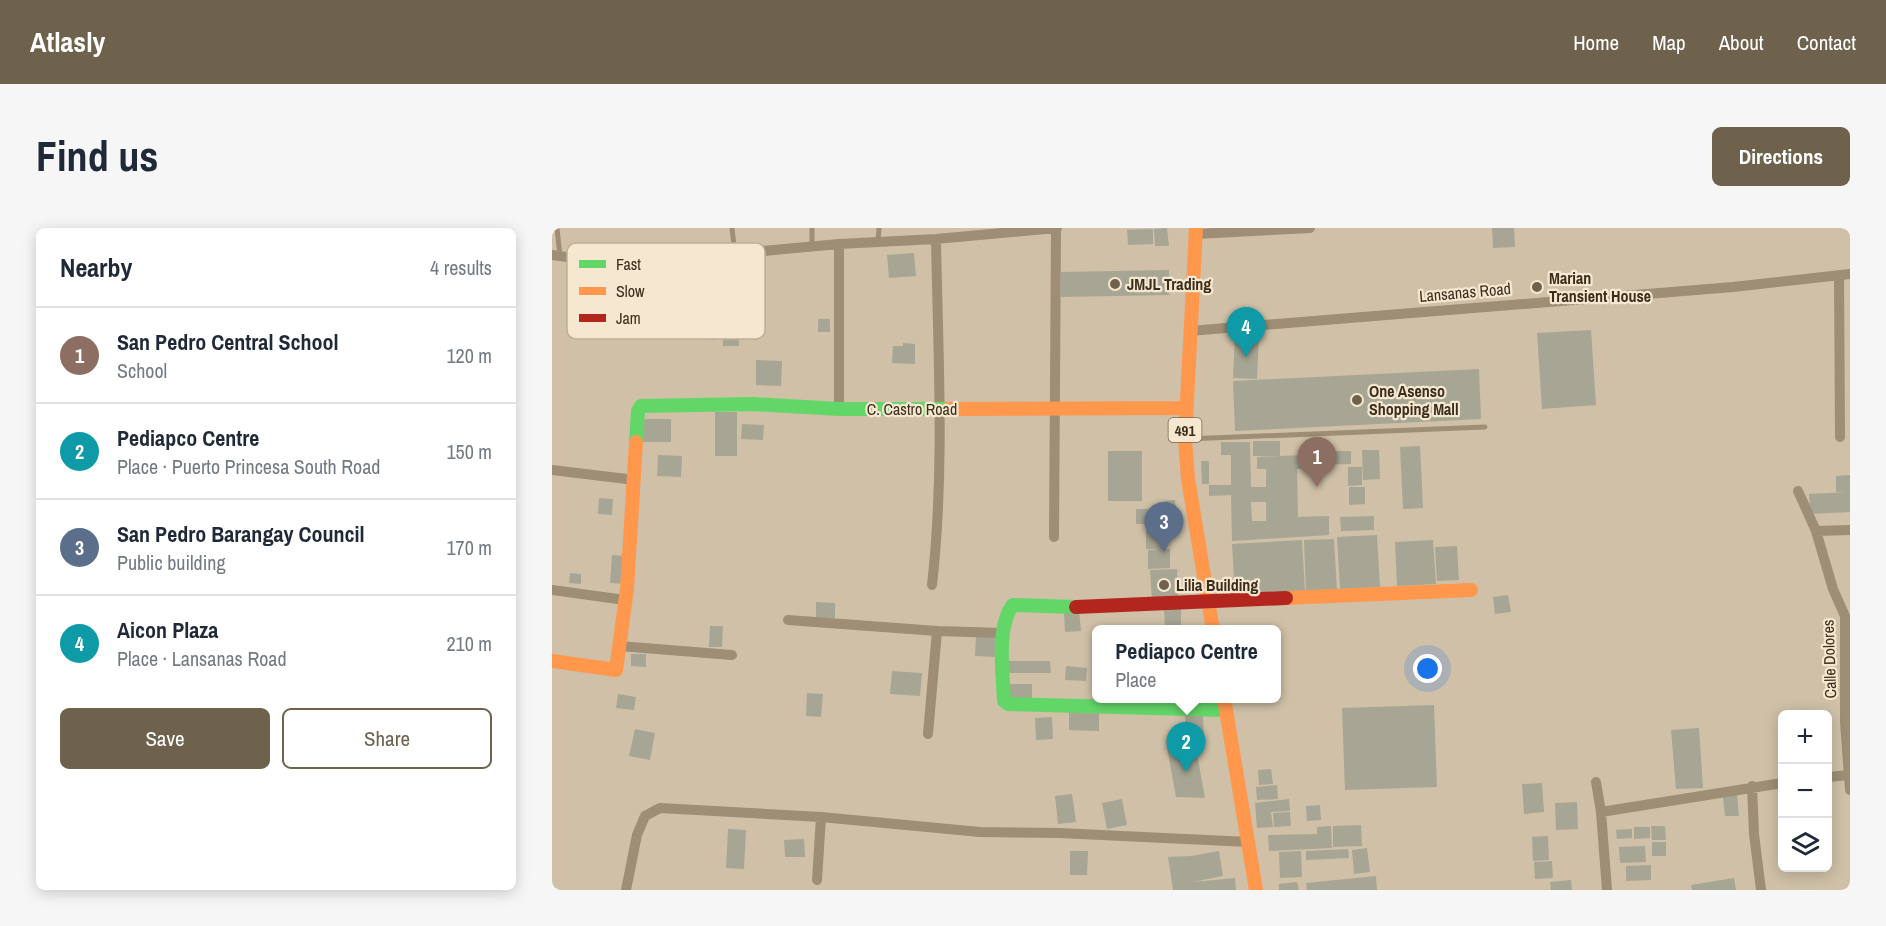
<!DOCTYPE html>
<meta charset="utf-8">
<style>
:root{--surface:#fff;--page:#f6f6f7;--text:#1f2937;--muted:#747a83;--line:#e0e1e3;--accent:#6e624d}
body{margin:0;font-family:"Archivo Narrow",sans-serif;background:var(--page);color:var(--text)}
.controls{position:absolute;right:18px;bottom:18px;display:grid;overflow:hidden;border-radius:9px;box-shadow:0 3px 15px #0003}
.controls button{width:54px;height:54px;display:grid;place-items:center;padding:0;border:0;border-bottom:2px solid var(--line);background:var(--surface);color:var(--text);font:30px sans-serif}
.you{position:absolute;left:876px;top:441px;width:21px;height:21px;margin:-15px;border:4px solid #fff;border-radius:50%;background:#1a73e8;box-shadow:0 0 0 9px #1a73e833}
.badge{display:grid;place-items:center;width:39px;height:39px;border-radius:50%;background:var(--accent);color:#fff;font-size:20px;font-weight:700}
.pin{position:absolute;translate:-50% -50px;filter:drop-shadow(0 2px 3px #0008)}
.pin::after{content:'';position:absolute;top:32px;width:21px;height:18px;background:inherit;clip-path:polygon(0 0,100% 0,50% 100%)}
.popup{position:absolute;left:540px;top:397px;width:189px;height:78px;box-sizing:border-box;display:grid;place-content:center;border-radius:9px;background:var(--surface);filter:drop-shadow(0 2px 4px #0005);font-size:20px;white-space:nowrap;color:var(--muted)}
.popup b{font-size:22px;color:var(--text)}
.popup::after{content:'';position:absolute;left:50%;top:100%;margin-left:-12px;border:12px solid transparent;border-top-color:var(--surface)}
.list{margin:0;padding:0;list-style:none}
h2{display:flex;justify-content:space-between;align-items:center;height:78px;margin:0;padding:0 24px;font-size:26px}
h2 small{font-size:20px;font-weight:400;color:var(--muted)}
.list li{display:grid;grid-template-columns:39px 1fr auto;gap:18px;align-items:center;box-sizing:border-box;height:96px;padding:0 24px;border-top:2px solid var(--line)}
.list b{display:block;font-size:22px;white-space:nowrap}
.list p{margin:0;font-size:20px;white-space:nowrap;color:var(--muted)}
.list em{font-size:20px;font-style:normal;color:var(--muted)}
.actions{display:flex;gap:12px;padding:18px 24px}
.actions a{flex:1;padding:14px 0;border:2px solid var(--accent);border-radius:9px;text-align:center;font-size:21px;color:var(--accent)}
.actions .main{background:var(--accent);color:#fff}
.icon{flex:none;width:33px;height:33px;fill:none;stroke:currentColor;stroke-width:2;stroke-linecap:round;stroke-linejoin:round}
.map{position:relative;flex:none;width:1298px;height:662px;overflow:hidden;border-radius:9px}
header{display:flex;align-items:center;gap:36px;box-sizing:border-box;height:84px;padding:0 30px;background:var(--accent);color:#fff}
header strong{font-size:28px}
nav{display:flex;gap:33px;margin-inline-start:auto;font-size:21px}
.intro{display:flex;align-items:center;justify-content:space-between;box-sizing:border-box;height:144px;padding:0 36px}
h1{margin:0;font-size:42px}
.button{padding:15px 27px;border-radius:9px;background:var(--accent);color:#fff;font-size:21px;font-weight:700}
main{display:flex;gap:36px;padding:0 36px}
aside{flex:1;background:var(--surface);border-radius:9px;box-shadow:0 3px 15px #0003}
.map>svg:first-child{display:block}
</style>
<header>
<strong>Atlasly</strong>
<nav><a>Home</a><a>Map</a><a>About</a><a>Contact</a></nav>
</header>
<div class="intro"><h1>Find us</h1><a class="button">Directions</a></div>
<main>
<aside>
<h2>Nearby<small>4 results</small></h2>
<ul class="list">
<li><span class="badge" style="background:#8d6e63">1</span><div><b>San Pedro Central School</b><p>School</p></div><em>120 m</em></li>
<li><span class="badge" style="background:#0f9aa8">2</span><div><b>Pediapco Centre</b><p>Place · Puerto Princesa South Road</p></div><em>150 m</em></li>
<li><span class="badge" style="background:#5c6f8a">3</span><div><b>San Pedro Barangay Council</b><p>Public building</p></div><em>170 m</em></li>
<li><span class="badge" style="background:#0f9aa8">4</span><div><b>Aicon Plaza</b><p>Place · Lansanas Road</p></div><em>210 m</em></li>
</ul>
<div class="actions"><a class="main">Save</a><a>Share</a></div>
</aside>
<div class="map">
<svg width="1298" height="662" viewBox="0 0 1298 662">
<rect width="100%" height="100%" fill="#cfc0a7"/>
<path fill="#a7a694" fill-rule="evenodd" d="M615 0 617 18H603L602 1Z
M940 0H962L963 19 941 20Z
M601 1V16L576 17 575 2Z
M362 25 364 48 337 50 335 27Z
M617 42V67L509 69V44Z
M170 80H186L187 118H171Z
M266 91H278V104H266Z
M1039 102 1044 177 990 181 985 105Z
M683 106 707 107 705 151 681 150Z
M351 115 363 116V136L340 135 341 118H351Z
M204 132 230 133 229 158 204 157Z
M927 141 929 191 683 203 681 153Z
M163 184H185V228H163Z
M91 191H119V214H91Z
M190 196 212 197 211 212 189 211Z
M701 213H728V228H701Z
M669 214H698L699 259H714V241H705V229L750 227V241H745L746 289 777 288V307L680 313 679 267 657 268V257H679V227H669ZM699 274H714V293H700Z
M868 218 871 280 851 281 848 219Z
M810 222H827L828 251 811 252Z
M556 223H590V273H556Z
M758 223H799V236L758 237Z
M106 227 130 228 129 249 105 248Z
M649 233H657V256H650Z
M796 239H810V257L796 258Z
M1298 247V284L1258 286 1257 266 1295 264H1284V248Z
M797 259H813V276L797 277Z
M47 270 61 271 60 287 46 286Z
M623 272 624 282 613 283 612 273Z
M584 281H596L597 296H584Z
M618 283V293L610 294V284Z
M822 288V302L789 303 788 289Z
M614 302V321H618V340L596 341V322L607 321H594V303Z
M825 307 828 359 788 361 785 309Z
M782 311 785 362 754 364 752 312Z
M750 312 753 365 683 369 680 316Z
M881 312 884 356 845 358 843 314Z
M905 318 907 352 885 353 883 319Z
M60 327 74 328 72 356 58 355Z
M625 341 626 371 600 372 598 342Z
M18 345 29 346V356L17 355Z
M956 367 959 384 943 386 941 369Z
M264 374 283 375V390H264Z
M612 378H629V402H613Z
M527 382 529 403 513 404 512 383Z
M158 398H171L170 419H157Z
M424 407 446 408 445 429 423 428Z
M79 426H94V439L79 438Z
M455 433H498L499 445H455Z
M514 438 535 440 534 453 513 452Z
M340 443 370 445 368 468 338 466Z
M457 456H480V471H457Z
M255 465 271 466 269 489 254 488Z
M66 466 84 469 82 482 64 480Z
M631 470H658V474L632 477Z
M882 477 885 559 793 562 790 480Z
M517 484 547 485V503L517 502Z
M651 485 652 518H634L633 486Z
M500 489 501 511 484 512 483 490Z
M1147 500 1151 560 1124 561 1119 502Z
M83 501 103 505 98 532 77 528Z
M615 519 644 520 653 570 624 569Z
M719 541 721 556 707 557 706 542Z
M990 555 992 584 972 586 970 556Z
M725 557 726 571 705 572 704 559Z
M520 566 524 594 506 596 503 568Z
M1185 567 1187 588H1173L1171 569Z
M570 571 575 597 555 601 550 575Z
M737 571 738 583 719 584 721 599 705 600 703 575Z
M1025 574 1026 601 1004 602 1003 575Z
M768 577 769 592 755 593 754 578Z
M738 584 739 598 722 599 721 585Z
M809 597 810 618 781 619V598Z
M1276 597H1278L1279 611 1276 612Z
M779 598 780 620 717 623 716 607 765 606V599Z
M1099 598H1113L1114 612H1100Z
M1082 599H1098V610L1082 611Z
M176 601 194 602 192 641 174 640Z
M1080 601V610L1065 611 1064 602Z
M996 608 997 632 981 633 980 609Z
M252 611 253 629H233L232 612Z
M1100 614H1114V628H1100Z
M1093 618 1094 634 1068 635 1067 619Z
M815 620 818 644 802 646 800 622Z
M796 621 797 630 754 632V623Z
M518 623H536L535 647H518Z
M667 623 671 648 641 654 683 650 684 662H621L616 629 639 628Z
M749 623 750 649 728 650 727 624Z
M1000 633 1001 650 983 651 982 634Z
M1099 637V652L1074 653V638Z
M824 648 825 662H755L754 655Z
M1182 650 1184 662H1140L1139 657Z
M1019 652 1020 662H999L998 654Z
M745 654 747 662H727V656Z"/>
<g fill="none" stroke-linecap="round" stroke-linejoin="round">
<path stroke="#9d8e75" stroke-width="5" d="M5 0 8 28
M180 0 183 26
M260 0V18
M326 13 327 0
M634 211 933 199"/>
<path stroke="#9d8e75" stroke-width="10" d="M644 6 758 0
M287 16V181
M0 27 37 32 125 31 287 16 384 11 505 0
M125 31C125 53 120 82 139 96 145 101 154 104 161 107
M1287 47 1288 209
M637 103 1181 59 1298 46
M0 242 83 252
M1246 263 1264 303 1281 361 1293 388V494L1298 562
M1264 303 1298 302
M502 309 504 0
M380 357C393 242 386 126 384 11
M0 362 73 372
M236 392 385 403 451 405
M67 418 180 427
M376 506 385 403
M1276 549 1297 547
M1044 554 1049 584 1055 662
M1200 558 1202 606 1209 662
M1049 584 1230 555
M265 652 269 589
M74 662 85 607 93 588 108 580 269 589 428 604 507 605 697 614"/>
<path stroke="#63d668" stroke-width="14" d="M84 214 86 183 89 178 200 176 287 181H396
M524 379 461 377C444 398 451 447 452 473L456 476 674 482"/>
<path stroke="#ff974d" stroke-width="14" d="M644 0 633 211 636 251 661 402
M396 181 633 180
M734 370 919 362
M0 433 64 442 75 361 84 214
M672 470 704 662"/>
<path stroke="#b3261e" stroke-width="14" d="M524 379 734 370"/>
</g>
<g fill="#6e624d" stroke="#f5e7d0" stroke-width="2">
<circle cx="563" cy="56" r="6"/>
<circle cx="985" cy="59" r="6"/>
<circle cx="805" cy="172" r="6"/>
<circle cx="612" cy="357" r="6"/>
</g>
<g text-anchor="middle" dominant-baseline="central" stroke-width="4.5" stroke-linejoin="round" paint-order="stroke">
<rect fill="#f5e7d0" stroke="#726652" stroke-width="1.5" x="616.5" y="190" width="33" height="24" rx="4.5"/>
<g font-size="15" font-weight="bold" fill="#3a2f1c">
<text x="633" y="202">491</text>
</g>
<g font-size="16" font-weight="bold" fill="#3a2f1c" stroke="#f5e7d0" text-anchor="start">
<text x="997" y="50">Marian<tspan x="997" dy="18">Transient House</tspan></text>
<text x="575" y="56">JMJL Trading</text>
<text x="817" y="163">One Asenso<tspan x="817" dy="18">Shopping Mall</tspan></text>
<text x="624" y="357">Lilia Building</text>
</g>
<g font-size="16" fill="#3a2f1c" stroke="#f5e7d0">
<text transform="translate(913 64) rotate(-5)">Lansanas Road</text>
<text x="360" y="181">C. Castro Road</text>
<text transform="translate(1277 431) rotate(-92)">Calle Dolores</text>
</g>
</g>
<rect x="15" y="15" width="198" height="96" rx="9" fill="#f5e7d0" stroke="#bdb09a" stroke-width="1.5"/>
<rect x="27" y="32" width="27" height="8" fill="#63d668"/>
<rect x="27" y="59" width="27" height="8" fill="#ff974d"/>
<rect x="27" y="86" width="27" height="8" fill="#b3261e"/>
<g font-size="16" fill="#3a2f1c">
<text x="64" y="42">Fast</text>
<text x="64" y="69">Slow</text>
<text x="64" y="96">Jam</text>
</g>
</svg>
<div class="controls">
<button>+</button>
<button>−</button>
<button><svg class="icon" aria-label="layers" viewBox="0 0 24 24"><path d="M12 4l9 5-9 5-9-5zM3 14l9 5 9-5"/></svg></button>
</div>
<div class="you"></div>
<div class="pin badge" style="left:765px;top:259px;background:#8d6e63">1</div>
<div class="pin badge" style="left:634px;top:544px;background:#0f9aa8">2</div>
<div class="popup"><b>Pediapco Centre</b>Place</div>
<div class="pin badge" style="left:612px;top:324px;background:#5c6f8a">3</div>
<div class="pin badge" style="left:694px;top:129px;background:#0f9aa8">4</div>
</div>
</main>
